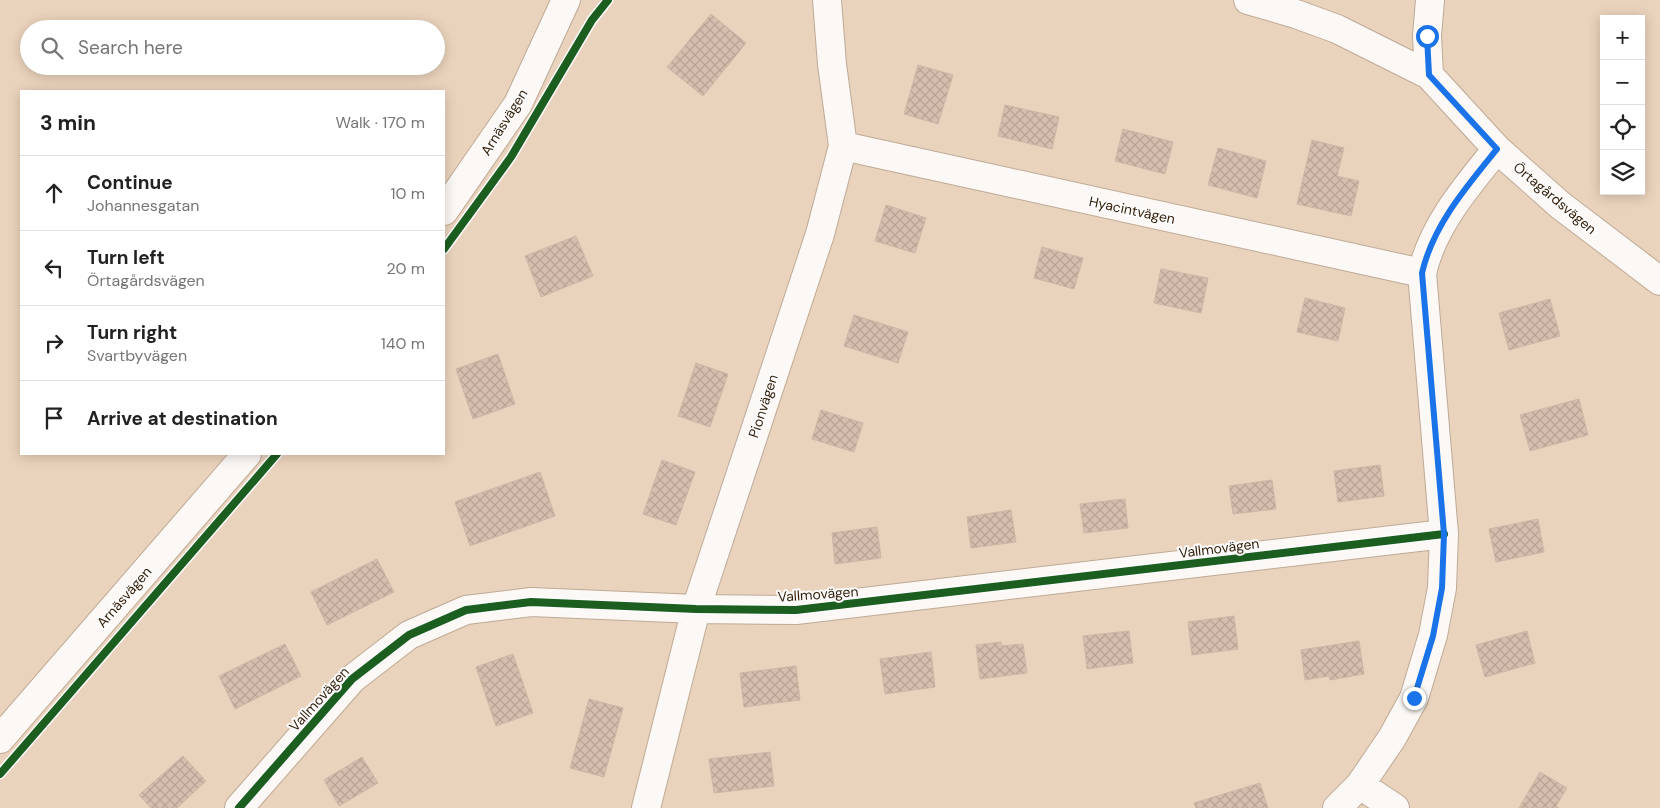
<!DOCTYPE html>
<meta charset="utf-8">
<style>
:root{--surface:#fff;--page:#f6f6f6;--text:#222;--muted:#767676;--line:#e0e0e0}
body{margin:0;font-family:"DM Sans",sans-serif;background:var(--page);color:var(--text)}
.controls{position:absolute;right:15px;top:15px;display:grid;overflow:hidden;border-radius:0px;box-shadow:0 2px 12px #0003}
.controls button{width:45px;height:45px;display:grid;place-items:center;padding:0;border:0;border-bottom:1px solid var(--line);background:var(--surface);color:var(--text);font:25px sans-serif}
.stop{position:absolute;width:15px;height:15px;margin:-11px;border:4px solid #1a73e8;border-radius:50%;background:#fff}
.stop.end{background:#1a73e8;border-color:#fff;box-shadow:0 1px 5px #0008}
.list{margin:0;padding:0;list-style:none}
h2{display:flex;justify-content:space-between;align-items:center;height:65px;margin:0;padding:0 20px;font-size:21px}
h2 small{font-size:16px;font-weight:400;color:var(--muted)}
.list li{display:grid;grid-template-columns:32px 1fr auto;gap:15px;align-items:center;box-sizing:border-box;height:75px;padding:0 20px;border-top:1px solid var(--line)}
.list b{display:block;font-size:19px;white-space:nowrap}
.list p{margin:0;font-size:16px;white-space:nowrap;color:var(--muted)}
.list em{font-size:16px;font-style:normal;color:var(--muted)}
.icon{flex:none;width:28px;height:28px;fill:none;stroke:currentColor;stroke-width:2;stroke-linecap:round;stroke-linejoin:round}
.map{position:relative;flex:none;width:1660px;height:808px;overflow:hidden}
.search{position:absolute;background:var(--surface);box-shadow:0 2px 12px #0003;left:20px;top:20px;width:425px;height:55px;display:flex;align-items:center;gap:12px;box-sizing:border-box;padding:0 18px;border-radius:28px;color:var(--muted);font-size:19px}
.panel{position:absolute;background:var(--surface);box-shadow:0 2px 12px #0003;left:20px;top:90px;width:425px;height:365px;border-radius:0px}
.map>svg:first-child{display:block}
</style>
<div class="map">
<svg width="1660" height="808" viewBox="0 0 1660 808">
<defs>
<pattern id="building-cross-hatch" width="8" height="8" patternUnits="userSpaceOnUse" patternTransform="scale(1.25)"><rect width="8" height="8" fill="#d6beae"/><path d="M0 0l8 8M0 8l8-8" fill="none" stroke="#b8a394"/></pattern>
</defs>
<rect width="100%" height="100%" fill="#ead3bc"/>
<path fill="url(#building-cross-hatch)" stroke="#cdb6a6" d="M711 14 746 43 703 96 667 67Z
M918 65 953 75 938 124 904 114Z
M1005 105 1059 117 1052 149 998 136Z
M1123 129 1173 142 1165 174 1115 161Z
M1312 140 1344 148 1337 176 1359 181 1351 216 1297 204Z
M1218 148 1266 161 1257 198 1208 185Z
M886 205 926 218 915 253 875 241Z
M576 236 593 276 541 297 525 256Z
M1042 247 1083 258 1074 289 1034 278Z
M1161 269 1208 278 1201 313 1154 303Z
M1305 298 1345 308 1338 341 1297 332Z
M1550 299 1560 336 1509 350 1499 313Z
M854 315 908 332 898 363 844 346Z
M498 354 515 404 473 419 456 369Z
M696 363 728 374 710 427 678 416Z
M1579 399 1588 435 1530 451 1520 415Z
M821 410 863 423 854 452 812 439Z
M662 460 695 472 676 525 643 514Z
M1380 465 1384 496 1338 502 1334 471Z
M540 472 555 516 470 546 455 502Z
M1272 480 1276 509 1233 514 1229 486Z
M1125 499 1128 528 1084 533 1080 504Z
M1011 510 1016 542 971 548 967 517Z
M1538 519 1544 552 1496 562 1489 529Z
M877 527 881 558 835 564 832 533Z
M377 559 394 592 327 625 311 592Z
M1234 616 1238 649 1192 655 1188 622Z
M1129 631 1133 663 1087 669 1083 636Z
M1527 631 1535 663 1485 677 1476 645Z
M1359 641 1364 674 1330 680 1329 676 1305 680 1301 650Z
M1001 642 1002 646 1023 644 1027 673 980 679 976 645Z
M285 644 301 676 235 709 219 676Z
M931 652 935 687 885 694 880 659Z
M513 654 533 713 496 726 476 667Z
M796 666 800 700 744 707 740 673Z
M589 699 623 708 604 777 570 768Z
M770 752 774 786 714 793 709 759Z
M183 756 206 781 177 808H151L139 795Z
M362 757 378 783 339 806 324 780Z
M1540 772 1567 788 1556 806 1559 808H1519Z
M1260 783 1268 808H1196L1194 803Z"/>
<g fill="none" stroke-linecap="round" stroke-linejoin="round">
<g stroke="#beaa96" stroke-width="30">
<path id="minor" d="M1248 0 1296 14 1337 29 1429 75 1497 149 1560 205 1660 281
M1429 75 1427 36 1430 0
M843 146 1422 273
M444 211 518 104 566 0
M0 739 247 454
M1360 785 1395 808
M239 808 352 679 409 635 466 610 531 602 696 609 796 610 1444 534
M646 808 696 609 820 234 843 146 832 64 827 0
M1337 808 1360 785 1392 738 1414 698 1433 635 1442 588 1444 534 1422 273C1433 225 1467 186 1497 149"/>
</g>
<use href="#minor" stroke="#fcf8f5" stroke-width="28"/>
<g stroke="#fcfcfc" stroke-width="11">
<path id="cycleway" d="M444 249 511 157 592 20 608 0
M0 774 277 454
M239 808 352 679 409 635 466 610 531 602 696 609 796 610 1444 534"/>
</g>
<use href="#cycleway" stroke="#1b5e20" stroke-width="8"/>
</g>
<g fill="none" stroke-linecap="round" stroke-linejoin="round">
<path stroke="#1a73e8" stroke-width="6" d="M1414 698 1433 636 1442 588 1444 534 1422 273C1433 225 1467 186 1497 149L1429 75 1427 36"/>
</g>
<g text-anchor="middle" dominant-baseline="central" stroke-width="4" stroke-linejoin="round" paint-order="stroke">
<g font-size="14" fill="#321e08" stroke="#fcfcfc">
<text transform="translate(504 122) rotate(-58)">Arnäsvägen</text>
<text transform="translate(1555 198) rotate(40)">Örtagårdsvägen</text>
<text transform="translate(1132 210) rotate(12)">Hyacintvägen</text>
<text transform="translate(763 406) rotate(-72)">Pionvägen</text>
<text transform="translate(1219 548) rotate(-7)">Vallmovägen</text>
<text transform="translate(818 594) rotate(-4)">Vallmovägen</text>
<text transform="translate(124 597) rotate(-49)">Arnäsvägen</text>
<text transform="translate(319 699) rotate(-48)">Vallmovägen</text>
</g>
</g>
</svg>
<div class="controls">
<button>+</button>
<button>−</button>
<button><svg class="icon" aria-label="locate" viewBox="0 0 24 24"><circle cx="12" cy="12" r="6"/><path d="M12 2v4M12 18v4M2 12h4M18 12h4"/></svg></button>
<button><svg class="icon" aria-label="layers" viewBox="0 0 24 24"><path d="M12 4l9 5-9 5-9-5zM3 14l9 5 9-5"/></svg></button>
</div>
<div class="stop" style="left:1427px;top:36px"></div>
<div class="stop end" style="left:1414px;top:698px"></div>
<div class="search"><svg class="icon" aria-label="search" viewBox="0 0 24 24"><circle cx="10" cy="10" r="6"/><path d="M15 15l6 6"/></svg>Search here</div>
<section class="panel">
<h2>3 min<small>Walk · 170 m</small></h2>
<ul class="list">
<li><svg class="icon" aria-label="ahead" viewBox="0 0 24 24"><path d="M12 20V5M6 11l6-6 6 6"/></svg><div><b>Continue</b><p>Johannesgatan</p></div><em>10 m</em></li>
<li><svg class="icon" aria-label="left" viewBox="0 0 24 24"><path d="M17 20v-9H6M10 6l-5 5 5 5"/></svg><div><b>Turn left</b><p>Örtagårdsvägen</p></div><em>20 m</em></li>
<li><svg class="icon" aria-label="right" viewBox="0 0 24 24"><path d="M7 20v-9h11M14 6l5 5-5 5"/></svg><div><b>Turn right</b><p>Svartbyvägen</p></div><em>140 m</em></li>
<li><svg class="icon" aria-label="arrive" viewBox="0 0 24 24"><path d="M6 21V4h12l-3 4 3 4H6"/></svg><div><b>Arrive at destination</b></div></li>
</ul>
</section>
</div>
